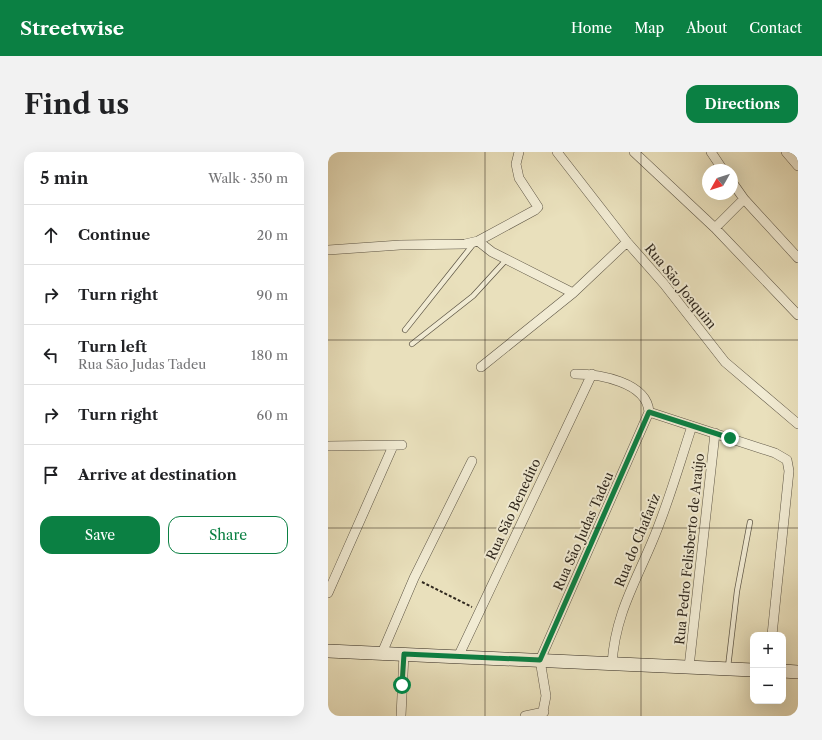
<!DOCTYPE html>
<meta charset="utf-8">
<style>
:root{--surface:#fff;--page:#f2f2f2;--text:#202124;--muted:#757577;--line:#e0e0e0;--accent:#0b8043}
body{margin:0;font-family:"Libre Caslon Text",serif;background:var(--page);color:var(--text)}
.controls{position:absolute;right:12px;bottom:12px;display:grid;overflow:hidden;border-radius:8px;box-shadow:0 4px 16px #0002}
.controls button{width:36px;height:36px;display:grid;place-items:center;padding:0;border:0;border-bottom:1px solid var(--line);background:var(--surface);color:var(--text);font:20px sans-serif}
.compass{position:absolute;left:374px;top:12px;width:36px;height:36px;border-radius:50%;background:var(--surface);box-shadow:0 4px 16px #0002;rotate:231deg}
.stop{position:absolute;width:12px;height:12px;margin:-9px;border:3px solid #0b8043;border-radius:50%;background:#fff}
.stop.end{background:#0b8043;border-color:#fff;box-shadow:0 1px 4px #0008}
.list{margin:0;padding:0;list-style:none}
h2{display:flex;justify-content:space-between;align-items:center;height:52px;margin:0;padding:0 16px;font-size:17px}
h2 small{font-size:13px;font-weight:400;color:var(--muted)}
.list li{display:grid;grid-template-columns:26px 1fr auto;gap:12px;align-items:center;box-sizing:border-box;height:60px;padding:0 16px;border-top:1px solid var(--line)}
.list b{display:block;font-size:15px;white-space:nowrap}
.list p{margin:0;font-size:13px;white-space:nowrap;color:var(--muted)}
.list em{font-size:13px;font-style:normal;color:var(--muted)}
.actions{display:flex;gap:8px;padding:12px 16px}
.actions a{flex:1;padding:9px 0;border:1px solid var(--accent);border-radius:12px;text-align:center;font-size:14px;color:var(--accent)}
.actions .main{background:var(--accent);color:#fff}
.icon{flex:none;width:22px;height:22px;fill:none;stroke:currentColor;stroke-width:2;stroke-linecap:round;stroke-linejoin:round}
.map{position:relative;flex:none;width:470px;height:564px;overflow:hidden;border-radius:12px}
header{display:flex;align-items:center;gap:24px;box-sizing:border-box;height:56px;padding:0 20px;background:var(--accent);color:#fff}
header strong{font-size:19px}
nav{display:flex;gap:22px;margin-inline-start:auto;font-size:14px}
.intro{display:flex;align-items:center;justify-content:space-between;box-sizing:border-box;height:96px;padding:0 24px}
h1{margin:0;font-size:28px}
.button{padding:10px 18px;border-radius:12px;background:var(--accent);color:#fff;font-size:14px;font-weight:700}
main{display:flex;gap:24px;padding:0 24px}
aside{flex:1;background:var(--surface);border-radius:12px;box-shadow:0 4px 16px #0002}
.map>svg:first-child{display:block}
</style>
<header>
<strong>Streetwise</strong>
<nav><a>Home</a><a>Map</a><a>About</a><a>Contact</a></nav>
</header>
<div class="intro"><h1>Find us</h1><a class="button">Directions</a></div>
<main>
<aside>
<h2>5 min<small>Walk · 350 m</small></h2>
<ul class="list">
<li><svg class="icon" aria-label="ahead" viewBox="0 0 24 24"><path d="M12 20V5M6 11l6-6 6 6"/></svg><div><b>Continue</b></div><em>20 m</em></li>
<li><svg class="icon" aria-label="right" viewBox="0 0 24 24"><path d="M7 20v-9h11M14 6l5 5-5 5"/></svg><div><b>Turn right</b></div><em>90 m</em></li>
<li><svg class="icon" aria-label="left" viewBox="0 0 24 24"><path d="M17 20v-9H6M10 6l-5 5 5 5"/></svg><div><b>Turn left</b><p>Rua São Judas Tadeu</p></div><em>180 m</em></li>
<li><svg class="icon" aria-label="right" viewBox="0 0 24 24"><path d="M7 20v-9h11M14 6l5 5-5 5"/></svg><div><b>Turn right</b></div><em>60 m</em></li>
<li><svg class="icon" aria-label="arrive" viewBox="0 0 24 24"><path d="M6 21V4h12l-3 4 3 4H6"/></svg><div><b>Arrive at destination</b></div></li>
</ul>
<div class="actions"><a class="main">Save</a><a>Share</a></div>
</aside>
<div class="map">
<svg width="470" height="564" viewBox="0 0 470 564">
<rect width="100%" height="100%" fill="#e9e0bc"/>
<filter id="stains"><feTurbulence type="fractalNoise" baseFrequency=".005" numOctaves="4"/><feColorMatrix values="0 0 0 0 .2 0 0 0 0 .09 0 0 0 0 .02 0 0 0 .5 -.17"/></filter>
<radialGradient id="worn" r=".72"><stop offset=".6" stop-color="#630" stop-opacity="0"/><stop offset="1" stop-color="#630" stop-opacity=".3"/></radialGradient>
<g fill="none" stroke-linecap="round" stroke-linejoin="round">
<g stroke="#5e5646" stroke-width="6">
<path id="lane" d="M77 178 147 90
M84 192 145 144 178 108
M400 515 409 439 422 370"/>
</g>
<g stroke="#5e5646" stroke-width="10">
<path id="street" d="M229 0 299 90 336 132 397 210 470 272
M306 0 387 76 470 163
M383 0 395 18
M458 0 470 14
M404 30 416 47 470 106
M387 76 416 47
M150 89 207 58 210 55 191 26 188 12 191 0
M0 98 72 93 137 92 150 89 164 100 245 141
M153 215 245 141 299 90
M321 260 447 301 459 308 461 319 444 483
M0 294 74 293
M0 441 65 294
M54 501 86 426 144 309
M130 505 264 222
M284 512C287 464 306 433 324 390 340 353 351 313 364 274
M361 515 387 281
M73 564 76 502
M197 564 216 560
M214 564 218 544 212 508 321 260C319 230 271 222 247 222"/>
</g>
<g stroke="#30281e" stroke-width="14">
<path id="secondary" d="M0 499 425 518
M455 519 470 520"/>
</g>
<path stroke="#30281e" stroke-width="2" stroke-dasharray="3 2" stroke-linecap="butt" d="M94 430 144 455"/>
<use href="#lane" stroke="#f1ebd3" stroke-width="4.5"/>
<use href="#street" stroke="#f1ebd3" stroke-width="9"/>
<use href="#secondary" stroke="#f1ebd3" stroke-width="13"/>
</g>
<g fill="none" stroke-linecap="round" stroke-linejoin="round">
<path stroke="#0b8043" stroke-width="5" d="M74 533 76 502 212 508 321 260 402 286"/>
</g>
<path fill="none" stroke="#30281e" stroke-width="1" stroke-opacity="0.55" d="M157 0V564M313 0V564M0 188H470M0 376H470"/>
<g text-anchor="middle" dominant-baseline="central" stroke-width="4" stroke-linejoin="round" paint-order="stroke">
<g font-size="13" fill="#30281e" stroke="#f1ebd3">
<text transform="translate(353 134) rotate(51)">Rua São Joaquim</text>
<text transform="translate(185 357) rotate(-65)">Rua São Benedito</text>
<text transform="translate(255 379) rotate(-66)">Rua São Judas Tadeu</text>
<text transform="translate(309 388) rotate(-68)">Rua do Chafariz</text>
<text transform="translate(361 397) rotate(-84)">Rua Pedro Felisberto de Araújo</text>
</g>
</g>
<rect width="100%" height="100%" filter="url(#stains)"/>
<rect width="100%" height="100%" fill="url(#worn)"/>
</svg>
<div class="controls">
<button>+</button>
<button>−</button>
</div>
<svg class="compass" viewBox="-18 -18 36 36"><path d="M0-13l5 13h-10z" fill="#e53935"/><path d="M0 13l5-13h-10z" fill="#757577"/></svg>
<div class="stop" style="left:74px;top:533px"></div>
<div class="stop end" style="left:402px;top:286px"></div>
</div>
</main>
